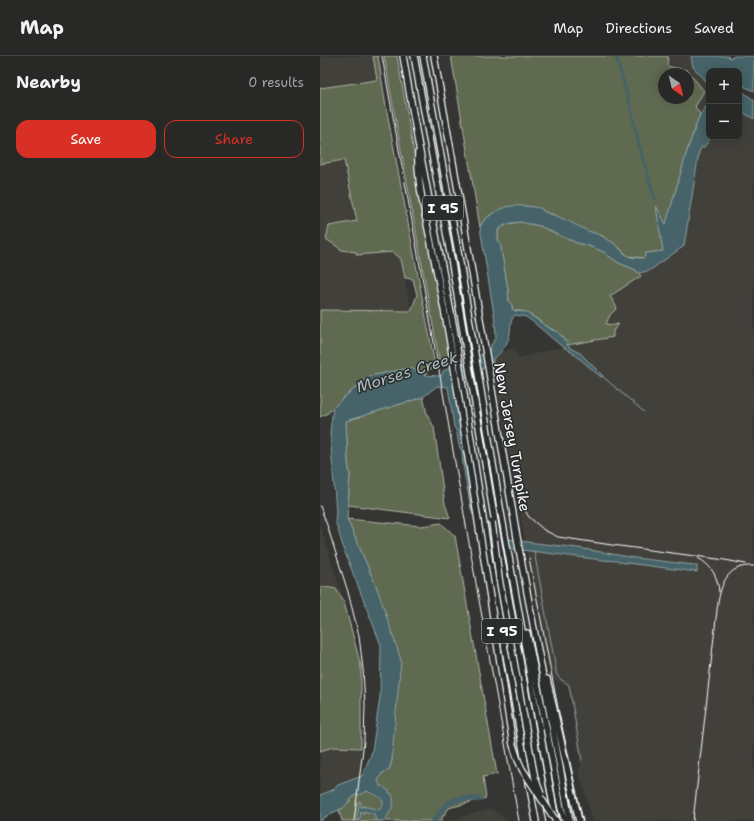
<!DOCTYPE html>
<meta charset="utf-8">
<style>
:root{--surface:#282827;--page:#30302f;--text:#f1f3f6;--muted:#a5a6a7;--line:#444;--accent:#d93025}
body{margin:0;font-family:"Shantell Sans",sans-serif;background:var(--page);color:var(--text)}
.controls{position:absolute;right:12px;top:12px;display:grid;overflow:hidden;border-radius:8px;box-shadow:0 2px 10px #0003}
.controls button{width:36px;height:36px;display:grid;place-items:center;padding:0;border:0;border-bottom:1px solid var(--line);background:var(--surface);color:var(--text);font:20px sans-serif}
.compass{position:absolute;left:338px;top:12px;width:36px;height:36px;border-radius:50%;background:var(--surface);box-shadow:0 2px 10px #0003;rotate:145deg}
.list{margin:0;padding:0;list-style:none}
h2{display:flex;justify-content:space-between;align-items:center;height:52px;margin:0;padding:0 16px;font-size:17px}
h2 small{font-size:13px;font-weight:400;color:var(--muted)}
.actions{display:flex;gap:8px;padding:12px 16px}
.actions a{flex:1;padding:9px 0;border:1px solid var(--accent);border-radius:12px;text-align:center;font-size:14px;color:var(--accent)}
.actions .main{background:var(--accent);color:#fff}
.map{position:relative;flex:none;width:434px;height:765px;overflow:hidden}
header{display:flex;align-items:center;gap:24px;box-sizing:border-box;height:56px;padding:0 20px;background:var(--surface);border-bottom:1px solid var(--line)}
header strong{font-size:19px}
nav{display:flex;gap:22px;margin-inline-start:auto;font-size:14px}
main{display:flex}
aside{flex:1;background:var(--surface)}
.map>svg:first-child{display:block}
</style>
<header>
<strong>Map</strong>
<nav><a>Map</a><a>Directions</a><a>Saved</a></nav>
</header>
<main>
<aside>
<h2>Nearby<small>0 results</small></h2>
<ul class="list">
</ul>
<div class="actions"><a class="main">Save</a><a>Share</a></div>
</aside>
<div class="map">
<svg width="434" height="765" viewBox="0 0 434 765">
<rect width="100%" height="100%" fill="#353634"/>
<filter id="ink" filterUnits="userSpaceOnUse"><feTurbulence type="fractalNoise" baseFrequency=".025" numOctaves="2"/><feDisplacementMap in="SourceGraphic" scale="8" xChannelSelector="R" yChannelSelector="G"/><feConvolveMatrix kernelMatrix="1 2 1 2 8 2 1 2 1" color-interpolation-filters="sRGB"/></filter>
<g filter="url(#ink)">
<path fill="#43403b" d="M0 0H53L58 24 0 32Z
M348 0H371L373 11 389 28V49L384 52 381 57 375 51 367 14 347 10Z
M419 54 434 63V765H273L258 712 261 711 248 630 230 621 187 386 173 303 181 297 194 292 199 302 244 290 293 281 292 275 298 268 293 269 286 268 290 259 297 252 290 240 321 220 318 217 329 215 364 190 379 96 381 92 384 91 391 81H419Z
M24 103 37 165 9 170 36 196 37 199 72 196 81 203 91 255 0 254V108Z
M0 469 24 546 16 533 5 531H0Z
M0 667 13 691 41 692 42 720 18 729 13 734 0 738Z
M172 753 187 765H130L131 764Z"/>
<path fill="#606a51" stroke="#b0b4a8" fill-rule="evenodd" d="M53 0H58L66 51 115 309 105 319 91 312 50 320 24 341 8 357 0 361V254L91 255 97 239 93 223 85 222 81 203 73 196 37 199 36 196 22 194 6 183 9 170 37 165 24 104 0 108V32L57 24Z
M64 0H77L131 307 120 308Z
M131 0H348L347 10 367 14 384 35 375 51 380 58 368 92 346 169 337 152 343 195 326 197 324 202 308 200 294 187 286 183 283 180 267 175 232 158 224 156 222 153C203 149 193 148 176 156 169 159 163 164 160 171ZM344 18H368V42H344Z
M201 166 220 170 234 177 257 187 269 190 284 196 290 201 299 207 316 214 321 220 290 240 297 252 290 259 286 268 293 269 299 268 293 275V281L247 289 238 276C226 272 217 261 205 256 200 254 196 256 192 253V249L189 246 188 234 180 187 178 184V174C185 168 192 167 201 166Z
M103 341 107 358 114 371 125 448 130 462 28 449 30 418 28 408 26 365Z
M27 463 102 470 121 467 135 480 177 718 163 721 166 742 129 752 122 762V765H22L19 754 23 752 36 738 48 735 62 717 69 714 72 704 57 532Z
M0 531H5L16 533 24 546 41 610V692L13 691 0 695Z"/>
<path fill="#456368" stroke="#8fa1a4" d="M371 0H408L410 2 415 0H434V35L419 28V15H389V28L373 11Z
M419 34 423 36 434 44V63L419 54Z
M389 49V81H391V82L384 91 381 92 379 96 364 190 329 215 318 217 316 214 299 207 290 201 284 196 269 190 257 187 234 177 220 170 211 168H208L201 166 191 167 185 169 178 174V184L180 187 188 234 189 246 192 249V253L195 255 206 256 232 274 238 276 241 280H243L244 285H247V289L250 292 260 297 283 320 281 321 253 297C248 295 245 291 240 289L213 266 206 261 195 259C190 264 191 270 190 277 188 288 182 296 173 303V307L134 328 153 459 151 453 143 409 142 395C136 388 140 379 134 371L128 331 117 330 103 341 26 365 28 408 30 418 27 463 57 532 81 604 72 698V704L69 714 62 717 58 725 60 730H62L69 735V737L72 738C76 751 70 754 65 765H56L54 758 50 756 49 757 45 755H44L43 758 41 755 40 762 38 763 39 764 37 765C36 758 40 752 39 745L41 746V751H43L44 749V751H47L59 754 63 750V746C60 739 53 739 47 735L43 737 40 739 36 738 23 752 12 757 4 762 1 765H0V739L13 734 18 729 42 720 52 696 60 641 61 589 24 494 15 464 16 456 10 376 13 352 24 341 50 320 91 312 105 319 118 320 122 319 123 315 133 310 144 308 171 293V289L176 282 175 265 160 171C164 161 180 152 191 150 198 149 206 150 213 151 218 152 221 151 224 156 239 160 252 167 266 174 272 177 281 178 286 183 296 186 300 195 308 200 312 202 319 202 324 202L326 197 343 195 336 150 346 168 368 92 380 58C383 56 384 51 389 49Z
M170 480 207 486 258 492 315 502 374 509 377 510V516L299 506 297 505 282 504 210 495 172 491Z"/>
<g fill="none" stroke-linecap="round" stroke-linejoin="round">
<path stroke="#8fa1a4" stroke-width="1" d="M282 320 324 356
M214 495 236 613C235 622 243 624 249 629L262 704"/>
<path stroke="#456368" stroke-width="3" d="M296 0 310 49 318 85 335 144"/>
<path stroke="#456368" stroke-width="5.5" d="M114 765C130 742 132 742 160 743"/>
<g stroke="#fff" stroke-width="8">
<path id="motorway" d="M83 0 98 86 134 273 169 502 204 700 216 765
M94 0 132 208 173 455 229 765
M103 0 140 207 180 451 236 765
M114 0 141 151 199 493 250 765
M98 97C97 125 104 154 110 182 118 223 127 264 133 305
M207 577 227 676 241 752 245 765
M227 623 259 765"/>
</g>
<use href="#motorway" stroke="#2a2d2e" stroke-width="5.5"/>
<path stroke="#fff" stroke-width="1" d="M62 0 122 331 157 533 199 765
M196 430 201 448 209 461 224 474 238 481 292 489 405 504 426 508
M0 450 7 469 28 536 39 580 43 613 45 649 44 685 34 765
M209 502 239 657 263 765
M378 502C391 509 398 520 399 536
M373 765 382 686 397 554C400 531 405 508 434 510"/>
<g stroke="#fff" stroke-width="8" stroke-linecap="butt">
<path id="motorway-bridge" d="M133 305 193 689 198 704 202 713 236 765
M172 466 179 522 213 712 215 722 221 738"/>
</g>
<use href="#motorway-bridge" stroke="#2a2d2e" stroke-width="5.5"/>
</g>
</g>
<g text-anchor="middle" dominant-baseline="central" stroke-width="3" stroke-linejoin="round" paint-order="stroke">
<g fill="#2a2d2e" stroke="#bfc0c0" stroke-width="1">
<rect x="103" y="140" width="40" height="24" rx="3"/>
<rect x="162" y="563" width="40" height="24" rx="3"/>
</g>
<g font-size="14" font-weight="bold" fill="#fff">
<text x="123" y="152">I 95</text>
<text x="182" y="575">I 95</text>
</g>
<g font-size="15" fill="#fff" stroke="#2a2d2e">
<text transform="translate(192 381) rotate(80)">New Jersey Turnpike</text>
</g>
<g font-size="16" font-style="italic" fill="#abb9bb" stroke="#2a2d2e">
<text transform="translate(87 316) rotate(-17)">Morses Creek</text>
</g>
</g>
</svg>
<div class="controls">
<button>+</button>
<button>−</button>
</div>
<svg class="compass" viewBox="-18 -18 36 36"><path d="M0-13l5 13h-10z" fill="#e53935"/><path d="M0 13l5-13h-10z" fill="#a5a6a7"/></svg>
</div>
</main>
